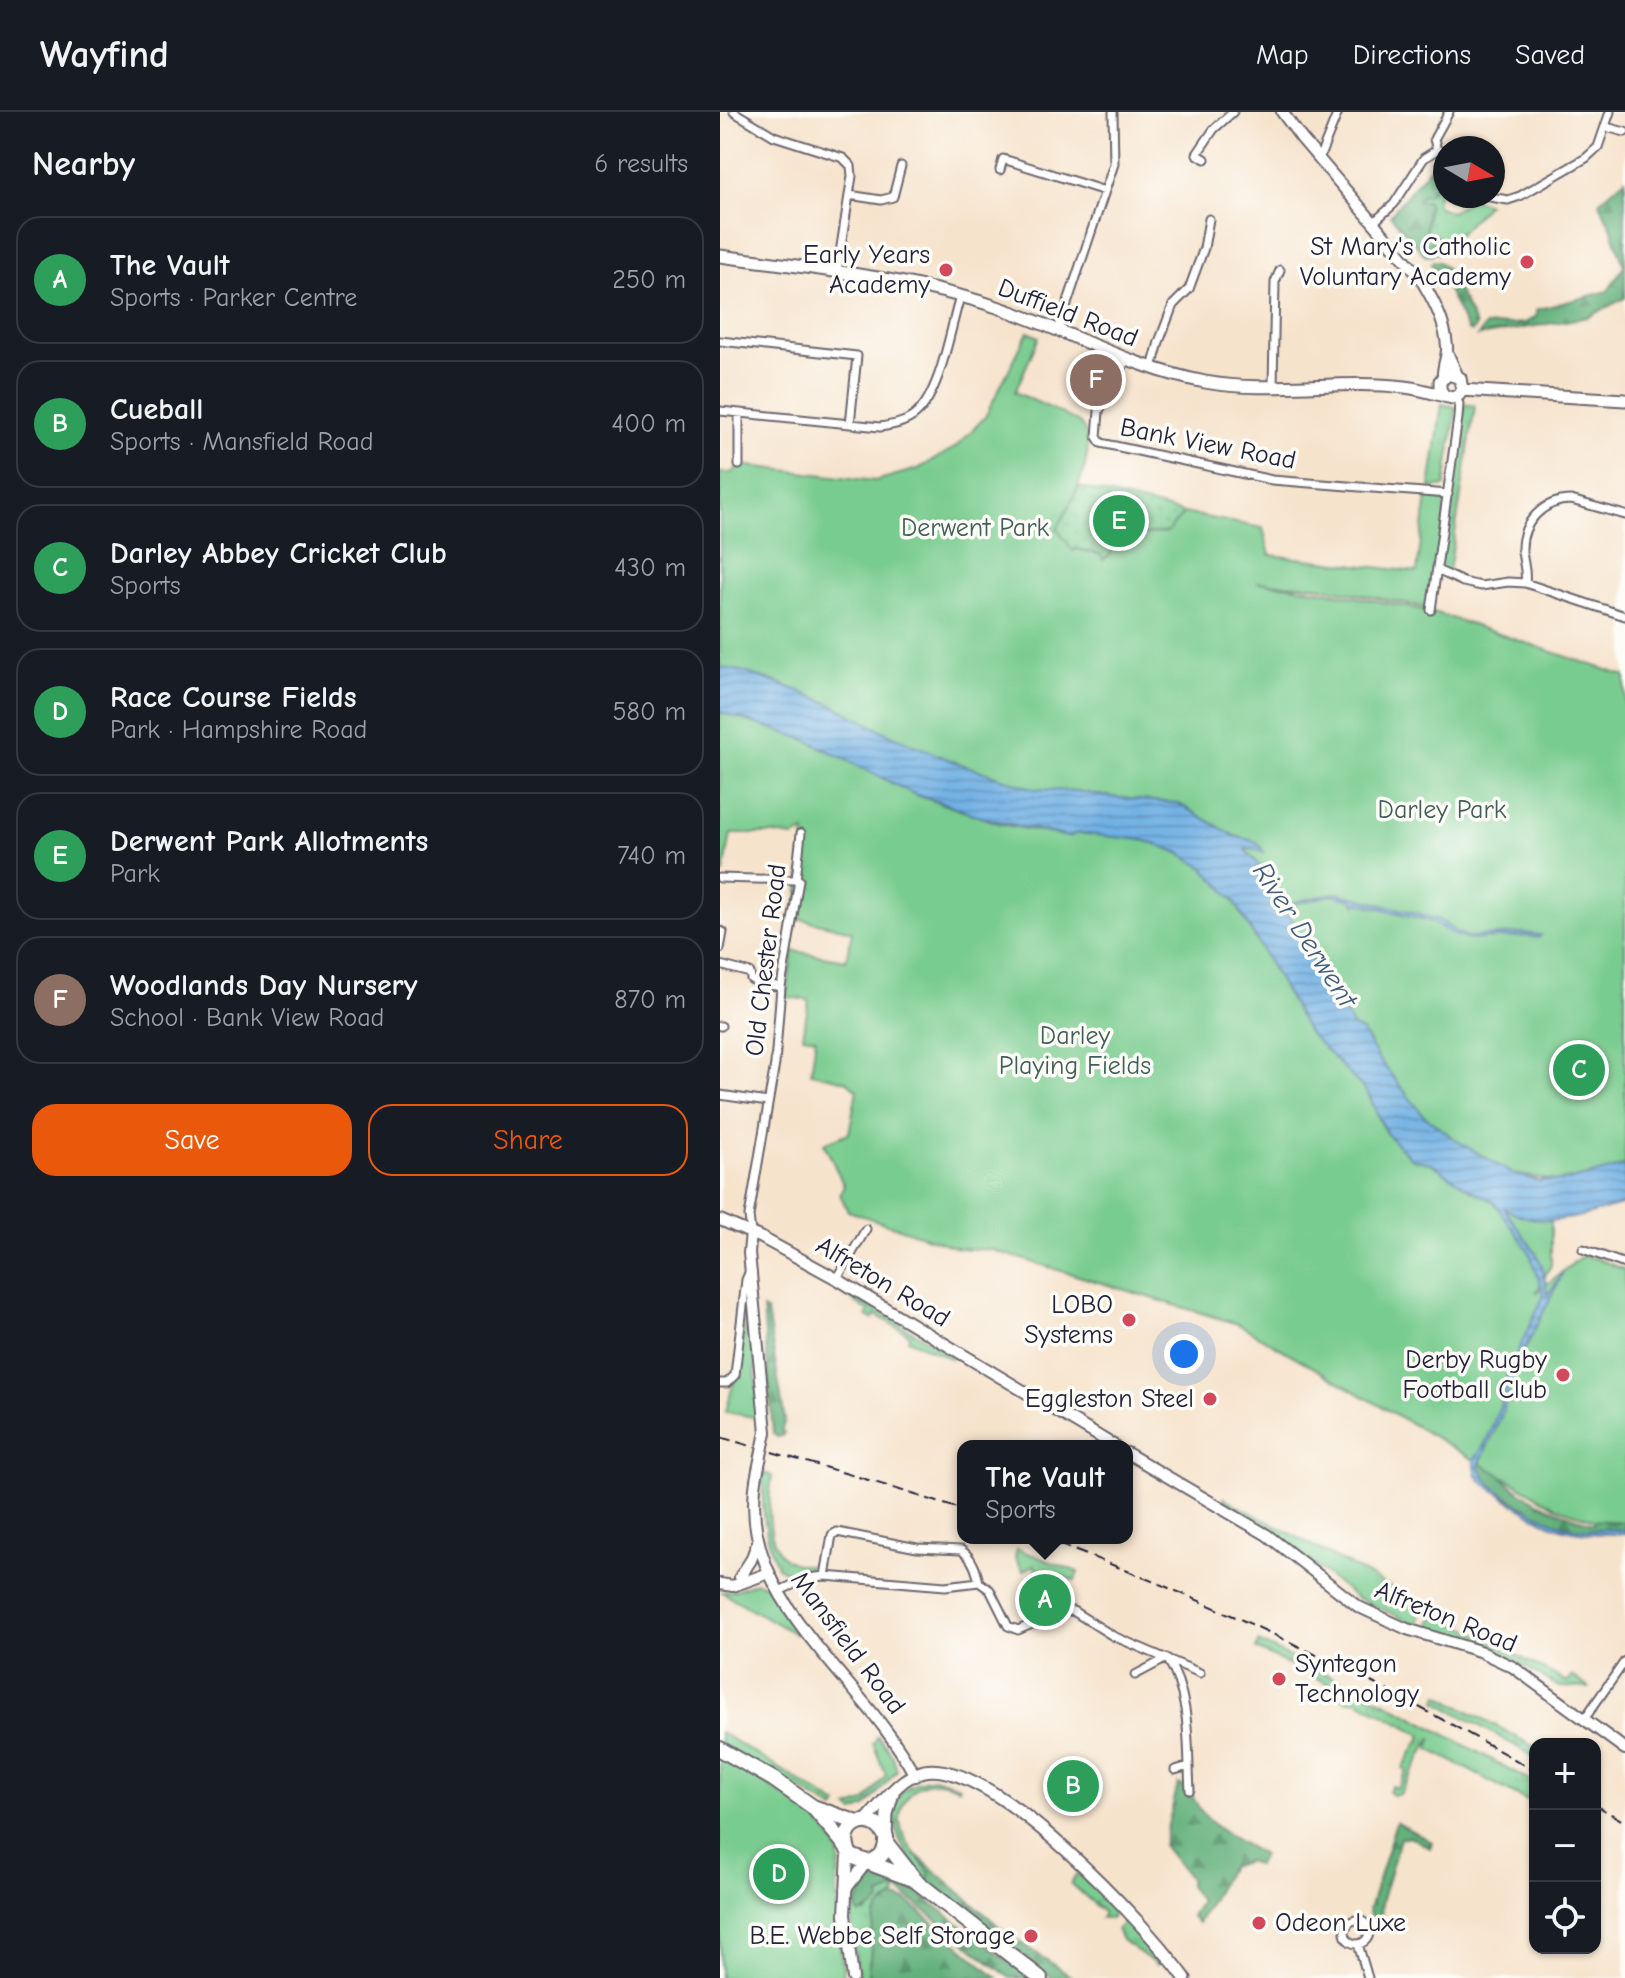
<!DOCTYPE html>
<meta charset="utf-8">
<style>
:root{--surface:#171b24;--page:#242831;--text:#f1f3f6;--muted:#9ea1a6;--line:#363941;--accent:#ea580c}
body{margin:0;font-family:"Comic Neue",sans-serif;background:var(--page);color:var(--text)}
.controls{position:absolute;right:24px;bottom:24px;display:grid;overflow:hidden;border-radius:16px;box-shadow:0 2px 6px #0004}
.controls button{width:72px;height:72px;display:grid;place-items:center;padding:0;border:0;border-bottom:2px solid var(--line);background:var(--surface);color:var(--text);font:40px sans-serif}
.compass{position:absolute;left:713px;top:24px;width:72px;height:72px;border-radius:50%;background:var(--surface);box-shadow:0 2px 6px #0004;rotate:100deg}
.you{position:absolute;left:464px;top:1242px;width:28px;height:28px;margin:-20px;border:6px solid #fff;border-radius:50%;background:#1a73e8;box-shadow:0 0 0 12px #1a73e833}
.badge{display:grid;place-items:center;width:52px;height:52px;border-radius:50%;background:var(--accent);color:#fff;font-size:26px;font-weight:700}
.pin{position:absolute;translate:-50% -50%;border:4px solid #fff;box-shadow:0 2px 8px #0006}
.popup{position:absolute;left:237px;top:1328px;width:176px;height:104px;box-sizing:border-box;display:grid;place-content:center;border-radius:16px;background:var(--surface);filter:drop-shadow(0 2px 6px #0005);font-size:26px;white-space:nowrap;color:var(--muted)}
.popup b{font-size:30px;color:var(--text)}
.popup::after{content:'';position:absolute;left:50%;top:100%;margin-left:-16px;border:16px solid transparent;border-top-color:var(--surface)}
.list{margin:0;padding:0;list-style:none}
h2{display:flex;justify-content:space-between;align-items:center;height:104px;margin:0;padding:0 32px;font-size:34px}
h2 small{font-size:26px;font-weight:400;color:var(--muted)}
.list li{display:grid;grid-template-columns:52px 1fr auto;gap:24px;align-items:center;box-sizing:border-box;height:128px;margin:0 16px 16px;padding:0 16px;border:2px solid var(--line);border-radius:24px}
.list b{display:block;font-size:30px;white-space:nowrap}
.list p{margin:0;font-size:26px;white-space:nowrap;color:var(--muted)}
.list em{font-size:26px;font-style:normal;color:var(--muted)}
.actions{display:flex;gap:16px;padding:24px 32px}
.actions a{flex:1;padding:18px 0;border:2px solid var(--accent);border-radius:24px;text-align:center;font-size:28px;color:var(--accent)}
.actions .main{background:var(--accent);color:#fff}
.icon{flex:none;width:44px;height:44px;fill:none;stroke:currentColor;stroke-width:2;stroke-linecap:round;stroke-linejoin:round}
.map{position:relative;flex:none;width:905px;height:1866px;overflow:hidden}
header{display:flex;align-items:center;gap:48px;box-sizing:border-box;height:112px;padding:0 40px;background:var(--surface);border-bottom:2px solid var(--line)}
header strong{font-size:38px}
nav{display:flex;gap:44px;margin-inline-start:auto;font-size:28px}
main{display:flex}
aside{flex:1;background:var(--surface)}
.map>svg:first-child{display:block}
</style>
<header>
<strong>Wayfind</strong>
<nav><a>Map</a><a>Directions</a><a>Saved</a></nav>
</header>
<main>
<aside>
<h2>Nearby<small>6 results</small></h2>
<ul class="list">
<li><span class="badge" style="background:#2e9e5b">A</span><div><b>The Vault</b><p>Sports · Parker Centre</p></div><em>250 m</em></li>
<li><span class="badge" style="background:#2e9e5b">B</span><div><b>Cueball</b><p>Sports · Mansfield Road</p></div><em>400 m</em></li>
<li><span class="badge" style="background:#2e9e5b">C</span><div><b>Darley Abbey Cricket Club</b><p>Sports</p></div><em>430 m</em></li>
<li><span class="badge" style="background:#2e9e5b">D</span><div><b>Race Course Fields</b><p>Park · Hampshire Road</p></div><em>580 m</em></li>
<li><span class="badge" style="background:#2e9e5b">E</span><div><b>Derwent Park Allotments</b><p>Park</p></div><em>740 m</em></li>
<li><span class="badge" style="background:#8d6e63">F</span><div><b>Woodlands Day Nursery</b><p>School · Bank View Road</p></div><em>870 m</em></li>
</ul>
<div class="actions"><a class="main">Save</a><a>Share</a></div>
</aside>
<div class="map">
<svg width="905" height="1866" viewBox="0 0 905 1866">
<defs>
<pattern id="grass-tufts" width="24" height="20" patternUnits="userSpaceOnUse" patternTransform="scale(2)"><rect width="24" height="20" fill="#79cc8f"/><path d="M3 7l-1-3M5 7V3M7 7l1-3M15 17l-1-3M17 17v-4M19 17l1-3" fill="none" stroke="#68af7c"/></pattern>
<pattern id="forest-firs" width="22" height="20" patternUnits="userSpaceOnUse" patternTransform="scale(2)"><rect width="22" height="20" fill="#62b07a"/><path d="M5 1l3.5 6h-7zM16 11l3.5 6h-7z" fill="#508f65"/></pattern>
<pattern id="garden-dots" width="8" height="8" patternUnits="userSpaceOnUse" patternTransform="scale(2)"><rect width="8" height="8" fill="#79cc8f"/><path d="M2 2h.1M6 6h.1" fill="none" stroke="#68af7c" stroke-width="1.8" stroke-linecap="round"/></pattern>
<pattern id="water-rules" width="6" height="5" patternUnits="userSpaceOnUse" patternTransform="scale(2)"><rect width="6" height="5" fill="#70b0e4"/><path d="M0 2.5h6" fill="none" stroke="#5c8fba"/></pattern>
</defs>
<rect width="100%" height="100%" fill="#fdfcf7"/>
<filter id="ink" filterUnits="userSpaceOnUse"><feTurbulence type="fractalNoise" baseFrequency=".0125" numOctaves="2"/><feDisplacementMap in="SourceGraphic" scale="16" xChannelSelector="R" yChannelSelector="G"/><feConvolveMatrix kernelMatrix="1 2 1 2 8 2 1 2 1" color-interpolation-filters="sRGB"/></filter>
<filter id="wash" filterUnits="userSpaceOnUse"><feTurbulence type="fractalNoise" baseFrequency=".006" numOctaves="4" result="noise"/><feDisplacementMap in="SourceGraphic" scale="32" xChannelSelector="R" yChannelSelector="G"/><feGaussianBlur stdDeviation="1.8" result="paint"/><feColorMatrix in="noise" values="0 0 0 0 0 0 0 0 0 0 0 0 0 0 0 0 0 1.4 0 .05"/><feComposite in="paint" operator="in"/></filter>
<g filter="url(#wash)">
<rect width="100%" height="100%" fill="#f6e3cc"/>
<path fill="url(#grass-tufts)" stroke="#4e7765" stroke-width="2" d="M725 70V77L717 85V94L731 100 752 86 768 92 729 132 706 119 708 97 698 90 701 83Z
M722 292 735 295 736 298 725 374 710 376Z
M745 292 755 294 729 459 719 457Z
M125 1180 233 1243 232 1247 188 1227 190 1223 156 1203 153 1207 147 1204 149 1199 126 1184Z
M44 1361 52 1364C48 1386 45 1434 67 1448 76 1454 87 1453 98 1453L95 1456 69 1461 57 1455C45 1424 40 1395 44 1361Z
M504 1386 847 1570 852 1564 869 1576 839 1575 784 1542 709 1516 713 1503 703 1497 697 1513 635 1485 550 1418 504 1391Z
M538 1530 671 1593 815 1671V1693L709 1637 712 1625 680 1682 672 1683 669 1680 672 1674 678 1676 687 1659 683 1656 702 1623 637 1588 627 1589 619 1584 622 1578 536 1537Z
M719 1583 815 1635V1645L716 1589Z
M0 1620 118 1693 115 1698 0 1631Z
M158 1624 173 1645 177 1658 146 1695 134 1700 128 1696 145 1690 166 1663 153 1632Z
M214 1666 240 1674 239 1676C231 1673 224 1669 215 1670 191 1670 174 1697 182 1719 188 1736 200 1748 211 1761L208 1768C177 1738 148 1676 214 1666Z
M156 1761 170 1764 151 1767 136 1798 140 1801H147L159 1784 177 1777 175 1786C148 1795 153 1825 150 1847 149 1856 146 1858 150 1866H139C136 1840 116 1766 156 1761Z
M358 1761 392 1792 395 1798 390 1806H381L384 1801 351 1771Z
M410 1808 442 1844V1848L437 1853 402 1828 397 1817 405 1809Z"/>
<path fill="url(#forest-firs)" stroke="#42695a" stroke-width="2" d="M713 52 725 54V70L714 74 709 82 701 83 698 89H707L709 94 706 101V119L729 132 719 142 714 141 712 144 704 142 670 103Z
M905 67V186L868 205 758 224 765 214 805 211 816 205V198L888 179 904 154 891 115 879 90Z
M713 149 719 150 727 157 756 214 752 220 747 218 727 176 711 152Z
M854 1150 865 1153 774 1353C789 1383 842 1402 874 1412V1408L905 1410V1418C888 1416 872 1419 855 1416 829 1411 772 1381 759 1358V1347Z
M43 1197 47 1200 65 1309 61 1319 64 1320 62 1324 57 1325 53 1321Z
M458 1672 470 1678C482 1713 513 1726 543 1743L537 1753 527 1749 510 1755 478 1811 471 1805 480 1789 469 1773V1766L443 1733Z
M676 1710 712 1730 710 1736 689 1724 680 1726 661 1791 662 1812 657 1813 650 1805 649 1797Z
M193 1740 287 1821 353 1866H332L207 1768 210 1761Z
M170 1764 189 1774 311 1866H290L177 1777 160 1784 161 1788 154 1796 140 1802 136 1798 147 1769Z
M175 1786 187 1789 278 1866H150C146 1858 149 1856 150 1847 153 1825 148 1795 175 1786Z"/>
<path fill="#79cc8f" stroke="#4e7765" stroke-width="2" d="M308 220 319 225 295 280C307 286 354 305 361 313 381 338 350 393 337 417L357 437 381 443 383 447 391 442 396 421 406 419 422 423 447 420 464 401 543 416 550 443 697 460 707 385 727 390 709 496 596 474 537 470 598 478 710 499 905 564V1053L878 1063 836 1069 793 1062 736 1028 704 1004 658 946 642 919 631 914 629 906 599 863 556 778 526 738V736L543 739 537 730 515 724 459 692 315 677C264 662 212 644 165 620 113 594 59 565 0 555V361H11L21 353 155 369 198 357 236 335 265 305Z
M0 600 87 628 196 683 281 712 348 725 357 721 402 724 438 731 475 749 484 756 513 787 588 920 648 981 665 1020 692 1047 711 1051 749 1077 795 1101 831 1109V1153L816 1181 862 1144 876 1146 905 1158V1410L874 1408 838 1396 518 1212 272 1138 238 1136 128 1099 120 1082 124 1074 104 1031 129 1021 137 978 126 969 91 961 96 926 83 924 89 888 66 885 73 839 126 848 132 819 76 806 85 720 73 725 53 722H11L4 761H0Z
M29 1177 39 1306 6 1300 14 1268 18 1264Z
M297 1437 358 1460 355 1469 344 1465 340 1473 351 1478 346 1491 340 1494 330 1474 326 1475 314 1453 303 1459 295 1445Z
M36 1470 48 1474 74 1515 75 1522 2 1480 16 1478Z
M0 1645C29 1662 113 1707 119 1742 121 1752 117 1763 117 1773 117 1803 120 1835 124 1866H0Z"/>
<path fill="url(#garden-dots)" stroke="#4e7765" stroke-width="2" d="M359 375 464 401 447 420 422 423 406 419 396 421 391 442 383 448 381 442 357 437 353 439 337 417Z"/>
<path fill="url(#water-rules)" stroke="#496990" stroke-width="2" d="M0 555 25 560 71 576 113 593 164 620 235 650 296 671 315 677 357 679 397 686 457 691 515 724 537 730 544 740 527 736 526 738 545 760 564 792 617 781 700 802 721 809 737 821 749 825 805 821 821 823 818 826 807 824 750 828 736 824 710 809 637 790 636 793 633 788 612 783 565 794 599 863 629 906 631 914 642 919 658 946 704 1004 736 1028 791 1061 818 1069H848L905 1054V1092C861 1104 827 1120 784 1096L816 1141 822 1153 828 1183 843 1161 800 1247 781 1305 759 1353C766 1380 829 1411 855 1416 872 1419 888 1416 905 1418V1422C848 1422 834 1419 787 1387 777 1380 764 1373 757 1364L754 1348 765 1332 785 1282V1269L789 1258 824 1183 809 1139 773 1089 749 1077 711 1051 692 1047 667 1022 648 981 588 920 514 788 484 756 458 740 423 728 357 721 349 725 263 706 227 692 196 683 87 628 0 600Z"/>
</g>
<g filter="url(#ink)">
<g fill="none" stroke-linecap="round" stroke-linejoin="round">
<g stroke="#6c666e" stroke-width="11">
<path id="street" d="M14 0 54 24 123 46 131 54 132 64 117 160
M886 15 905 20
M717 38 714 27 729 0
M485 47 477 42 494 17 513 0
M599 47 618 0
M280 58 283 47 385 79
M129 83 161 88 173 85 181 54
M764 84 788 88 800 84 866 46 878 35 890 0
M654 110 674 92 704 46 717 38 725 40
M338 219 394 52 393 0
M0 229 137 244 130 312
M406 248 379 299 377 325 381 331 552 368 728 382
M432 256 439 230 453 193 469 177 484 136 489 107
M553 275 555 170 560 158
M0 299 160 315C172 313 186 311 196 302 221 280 230 217 240 185
M19 302V353
M717 458 743 470 761 474 788 470 805 471 905 504
M805 471C807 459 803 450 802 439 801 410 824 388 851 388L905 403
M711 498 738 306 739 292 736 285
M0 766 76 768
M0 819 3 820 0 837
M0 853 30 861 31 867 36 870 61 875
M0 914H1
M0 983 48 990
M31 1121 29 1104 55 952 61 875 79 768H76L81 721
M863 1137 905 1152
M117 1167 146 1117
M0 1271H7L15 1263 26 1168 29 1161
M105 1464 112 1423 117 1420 197 1436 241 1438C252 1445 256 1457 259 1470
M59 1479 88 1466 105 1464 225 1474 259 1470 270 1478 288 1514 298 1518 341 1500 353 1499 393 1524 480 1561
M415 1563 447 1546C472 1587 467 1633 470 1678
M865 1606 905 1549
M455 1658 469 1654
M625 1820a12 12 0 1 1 24 0a12 12 0 1 1-24 0Z
M638 1832 648 1866"/>
</g>
<g stroke="#6c666e" stroke-width="14">
<path id="secondary" d="M562 0 582 27 699 164C712 186 725 208 727 234 728 245 722 254 723 265
M727 240 738 265
M0 1108 42 1126 117 1167 395 1334
M31 1121 29 1141 46 1320
M407 1341 547 1423 639 1495 687 1517 759 1539 793 1555 905 1637
M38 1358C9 1486 144 1563 195 1664
M20 1465 31 1448 37 1432
M0 1472 13 1474 49 1461
M128 1740 125 1803 133 1866
M126 1777 146 1751"/>
</g>
<g stroke="#6c666e" stroke-width="15">
<path id="primary" d="M0 144C93 156 191 166 280 196 349 219 412 256 485 270 552 282 619 267 685 275 702 277 716 282 732 286L739 283 742 278
M742 278 905 288
M723 282 720 277V269L729 262 740 266 742 278
M145 1710C162 1692 179 1665 204 1659 272 1645 427 1814 465 1866
M166 1725 167 1702 173 1681"/>
</g>
<g stroke="#6c666e" stroke-width="18">
<path id="highway" d="M0 1637 53 1667 93 1695 126 1734
M93 1695 138 1711
M167 1732 196 1769 320 1866
M150 1750C162 1746 167 1738 166 1725 151 1694 113 1716 131 1744L195 1768"/>
</g>
<use href="#street" stroke="#fff" stroke-width="7"/>
<use href="#secondary" stroke="#fff" stroke-width="10"/>
<use href="#primary" stroke="#fff" stroke-width="11"/>
<use href="#highway" stroke="#fff" stroke-width="14"/>
<path stroke="#22223b" stroke-width="2" stroke-dasharray="12 6" stroke-linecap="butt" d="M0 1325 145 1367 243 1398
M321 1426C493 1488 656 1568 815 1659
M875 1693 905 1710"/>
<g stroke="#6c666e" stroke-width="14" stroke-linecap="butt">
<path id="secondary-bridge" d="M38 1358 46 1320"/>
</g>
<use href="#secondary-bridge" stroke="#fff" stroke-width="10"/>
</g>
</g>
<g fill="#d1495b" stroke="#fdfcf7" stroke-width="3">
<circle cx="807" cy="150" r="8"/>
<circle cx="226" cy="158" r="8"/>
<circle cx="409" cy="1208" r="8"/>
<circle cx="843" cy="1263" r="8"/>
<circle cx="490" cy="1287" r="8"/>
<circle cx="559" cy="1567" r="8"/>
<circle cx="539" cy="1811" r="8"/>
<circle cx="311" cy="1824" r="8"/>
</g>
<g text-anchor="middle" dominant-baseline="central" stroke-width="7" stroke-linejoin="round" paint-order="stroke">
<g font-size="26" fill="#22223b" stroke="#fdfcf7" text-anchor="end">
<text x="791" y="135">St Mary's Catholic<tspan x="791" dy="30">Voluntary Academy</tspan></text>
<text x="210" y="143">Early Years<tspan x="210" dy="30">Academy</tspan></text>
<text x="393" y="1193">LOBO<tspan x="393" dy="30">Systems</tspan></text>
<text x="827" y="1248">Derby Rugby<tspan x="827" dy="30">Football Club</tspan></text>
<text x="474" y="1287">Eggleston Steel</text>
<text x="575" y="1552" text-anchor="start">Syntegon<tspan x="575" dy="30">Technology</tspan></text>
<text x="555" y="1811" text-anchor="start">Odeon Luxe</text>
<text x="295" y="1824">B.E. Webbe Self Storage</text>
</g>
<g font-size="26" fill="#22223b" stroke="#fdfcf7">
<text transform="translate(348 201) rotate(21)">Duffield Road</text>
<text transform="translate(488 332) rotate(11)">Bank View Road</text>
<text transform="translate(46 848) rotate(-83)">Old Chester Road</text>
<text transform="translate(163 1170) rotate(31)">Alfreton Road</text>
<text transform="translate(726 1505) rotate(22)">Alfreton Road</text>
<text transform="translate(128 1531) rotate(53)">Mansfield Road</text>
</g>
<g font-size="26" fill="#405e58" stroke="#fdfcf7">
<text x="255" y="416">Derwent Park</text>
<text x="722" y="698">Darley Park</text>
<text x="355" y="924">Darley<tspan x="355" dy="30">Playing Fields</tspan></text>
</g>
<g font-size="28" font-style="italic" fill="#415b7f" stroke="#fdfcf7">
<text transform="translate(585 823) rotate(57)">River Derwent</text>
</g>
</g>
</svg>
<div class="controls">
<button>+</button>
<button>−</button>
<button><svg class="icon" aria-label="locate" viewBox="0 0 24 24"><circle cx="12" cy="12" r="6"/><path d="M12 2v4M12 18v4M2 12h4M18 12h4"/></svg></button>
</div>
<svg class="compass" viewBox="-18 -18 36 36"><path d="M0-13l5 13h-10z" fill="#e53935"/><path d="M0 13l5-13h-10z" fill="#9ea1a6"/></svg>
<div class="you"></div>
<div class="pin badge" style="left:325px;top:1488px;background:#2e9e5b">A</div>
<div class="popup"><b>The Vault</b>Sports</div>
<div class="pin badge" style="left:353px;top:1674px;background:#2e9e5b">B</div>
<div class="pin badge" style="left:859px;top:958px;background:#2e9e5b">C</div>
<div class="pin badge" style="left:59px;top:1762px;background:#2e9e5b">D</div>
<div class="pin badge" style="left:399px;top:409px;background:#2e9e5b">E</div>
<div class="pin badge" style="left:376px;top:268px;background:#8d6e63">F</div>
</div>
</main>
